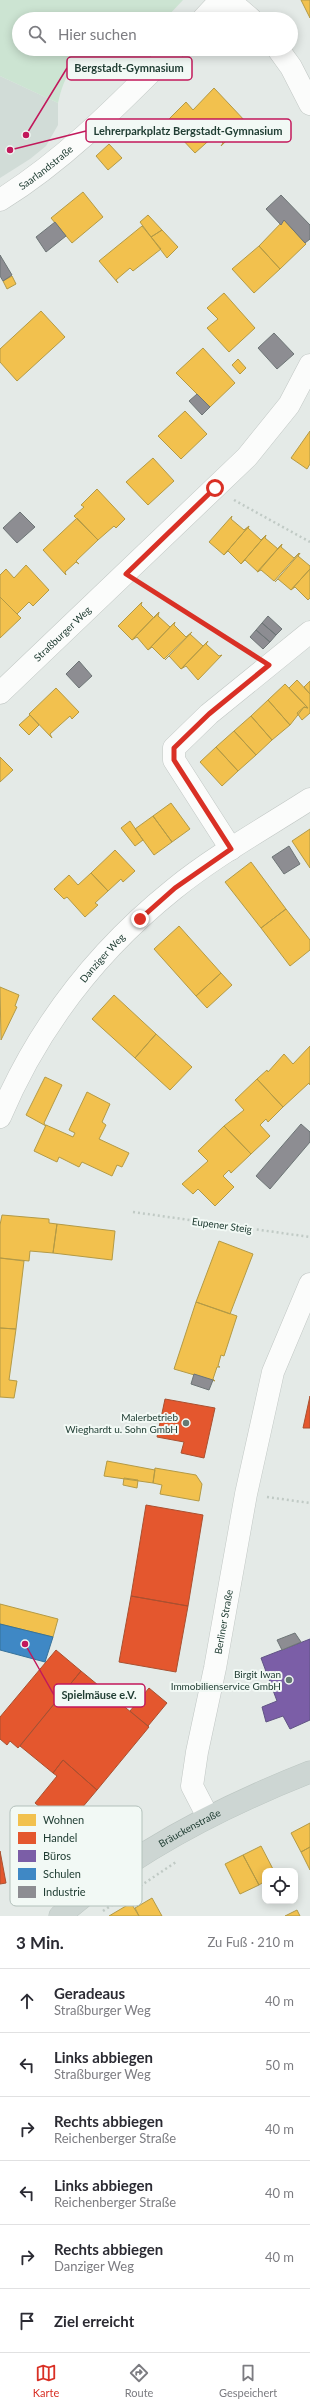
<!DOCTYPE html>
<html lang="de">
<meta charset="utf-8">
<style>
:root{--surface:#fff;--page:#f2f2f3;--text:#2b2b33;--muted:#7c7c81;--line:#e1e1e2;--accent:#d93025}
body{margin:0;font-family:Lato,sans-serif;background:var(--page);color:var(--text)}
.controls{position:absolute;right:12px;bottom:12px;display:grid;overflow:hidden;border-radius:8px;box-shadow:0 2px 10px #0003}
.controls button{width:36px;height:36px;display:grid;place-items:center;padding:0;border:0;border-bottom:1px solid var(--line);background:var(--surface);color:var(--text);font:20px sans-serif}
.stop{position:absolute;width:12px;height:12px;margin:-9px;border:3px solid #d93025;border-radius:50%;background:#fff}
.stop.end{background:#d93025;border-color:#fff;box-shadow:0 1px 4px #0008}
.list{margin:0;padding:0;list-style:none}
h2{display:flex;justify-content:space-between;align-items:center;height:52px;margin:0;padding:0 16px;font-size:17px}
h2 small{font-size:13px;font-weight:400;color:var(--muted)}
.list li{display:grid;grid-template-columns:26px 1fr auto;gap:12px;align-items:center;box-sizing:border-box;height:64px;padding:0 16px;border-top:1px solid var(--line)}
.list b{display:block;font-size:15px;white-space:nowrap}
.list p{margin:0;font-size:13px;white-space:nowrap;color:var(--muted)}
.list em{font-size:13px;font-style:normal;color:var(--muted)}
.icon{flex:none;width:22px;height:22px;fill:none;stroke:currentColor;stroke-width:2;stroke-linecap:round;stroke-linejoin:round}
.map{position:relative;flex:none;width:310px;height:1916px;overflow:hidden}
.search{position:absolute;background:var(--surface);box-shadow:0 2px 10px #0003;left:12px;right:12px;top:12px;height:44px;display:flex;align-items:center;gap:10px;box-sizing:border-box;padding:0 14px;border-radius:22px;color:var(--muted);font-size:15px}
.sheet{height:436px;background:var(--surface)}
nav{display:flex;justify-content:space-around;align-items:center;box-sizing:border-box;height:56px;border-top:1px solid var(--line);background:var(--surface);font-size:11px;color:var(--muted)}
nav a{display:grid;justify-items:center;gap:2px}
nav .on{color:var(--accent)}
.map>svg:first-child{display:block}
</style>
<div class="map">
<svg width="310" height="1916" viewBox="0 0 310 1916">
<rect width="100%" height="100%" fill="#e4eae7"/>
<path fill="#d1dcd7" d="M0 76 58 103V125L46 146 30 159 0 178Z"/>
<path fill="#cce4d2" d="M0 0H183L165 19H19V49H137L121 66C81 54 67 63 58 103L0 76Z"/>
<path fill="#f2c14e" stroke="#b39a46" d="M301 0H310V18Z
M214 88 246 122 221 146 223 143 215 135 195 153 166 122 186 102 193 110Z
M109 144 122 158 108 170 96 156Z
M83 192 103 217 72 243 51 218Z
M148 215 162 230 151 237 140 222Z
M284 220 306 244 280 269 259 246Z
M142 226 161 249 133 271 130 268 116 280 118 283 99 261Z
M162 230 178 247 167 258 151 237Z
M259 246 280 269 254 293 232 269Z
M12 276 16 284 7 289 3 281Z
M224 293 255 328 229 352 207 328 218 319 207 308Z
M41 311 65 337 17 381 0 362V349Z
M203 348 235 383 210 407 176 373Z
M238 359 246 368 240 374 232 365Z
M185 411 207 434 181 459 158 436Z
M310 431V464L307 469 291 458Z
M153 458 174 481 148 505 126 482Z
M97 489 125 519 116 528 114 526 98 540 74 516 84 507 81 505Z
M232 516 231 519 244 530 249 526 224 555 209 542Z
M77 518 98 540 76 561 79 564 76 562 65 572 66 575 43 550Z
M249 526 248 528 261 540 266 535 241 564 228 551 224 555Z
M266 535 265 538 278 549 282 544 258 572 245 560 241 564Z
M282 544 281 547 294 558 299 553 274 581 261 570 257 572Z
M300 553 298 556 310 566V569L291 590 278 579 275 582Z
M26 565 49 590 33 606 29 602 17 614 0 597V575L6 569 14 578Z
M310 569V598L308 600 295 587 291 590Z
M0 597 21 618 0 638Z
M142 602 141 605 154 618 159 612 132 640 118 626Z
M159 612 158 616 170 627 175 622 148 650 137 637 132 640Z
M175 622 174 625 186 637 192 632 164 659 152 647 148 650Z
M192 632 190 634 203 646 208 641 181 669 169 656 165 660Z
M208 641 206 644 219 656 222 655 198 680 186 666 181 669Z
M297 680 310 694V713L302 720 297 713 304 707 308 708 289 688Z
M310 681V694L304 687Z
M285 684 308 708 304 707 290 725 268 700Z
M56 688 79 712 72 719 70 716 50 734 52 738 29 714Z
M268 700 290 725 272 740 251 716Z
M30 715 39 725 29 735 19 725Z
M251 716 272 740 256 755 234 731Z
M234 731 256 755 238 771 216 747Z
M216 747 238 771 222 786 200 762Z
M0 757 13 770 0 782Z
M171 803 190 829 172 842 153 816Z
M153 816 172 842 154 855 135 829Z
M130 821 143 840 135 846 121 828Z
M310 829V868L292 841Z
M115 850 135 871 123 882 121 879 108 891 91 873Z
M251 862 286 909 261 928 225 882Z
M91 873 108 891 95 903 98 905 85 917 67 897 64 899 54 889 69 875 78 885Z
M286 909 310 940V950L290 966 261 928Z
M179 926 221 973 196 996 154 949Z
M221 973 232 985 207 1008 196 996Z
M0 987 19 995 15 1006 17 1007 1 1040Z
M114 995 156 1034 135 1058 92 1019Z
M156 1034 192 1067 170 1090 135 1058Z
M310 1046V1085L309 1083 283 1107 257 1079 267 1070 268 1072 284 1054 293 1064Z
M45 1077 62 1085 44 1123 46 1126 26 1115Z
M257 1079 283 1107 268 1122 266 1119 260 1125 270 1136 251 1154 224 1126 244 1110 235 1100Z
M87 1092 110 1104 102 1122 106 1125 99 1139 129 1153 122 1167 117 1165 112 1176 82 1162 79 1167 59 1157 57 1162 34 1151 46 1125 73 1137 75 1133 69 1130Z
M224 1126 251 1154 231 1173 229 1170 223 1176 234 1187 215 1206 198 1189 193 1194 182 1184 208 1161 198 1151Z
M2 1215 49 1219V1223L57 1224 53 1253 30 1251 29 1261 0 1258V1225Z
M57 1224 115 1231 112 1260 53 1253Z
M219 1241 253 1254 230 1314 196 1302Z
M0 1258 24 1261 16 1329 0 1328Z
M196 1302 237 1316 224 1356 221 1355 218 1366 220 1367H217L213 1379 215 1381 174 1369Z
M0 1328 16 1329 9 1380 17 1381 14 1398 0 1397Z
M107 1461 155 1470 153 1483 104 1476Z
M155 1468 196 1475 202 1484 199 1501 160 1494 162 1485 153 1483Z
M124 1478 138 1480 137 1488 123 1485Z
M0 1604 58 1619 53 1637 0 1624Z
M310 1823V1847L301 1852 291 1833Z
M261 1846 274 1871H265V1881L259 1885 243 1855Z
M310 1847V1870L301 1852Z
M243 1855 259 1885 240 1894 225 1864Z
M152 1898 162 1916H139L135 1908Z
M131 1903 139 1916H109Z
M297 1910 300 1916H285Z"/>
<path fill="#e4572e" stroke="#aa5030" d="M310 1396V1428H303Z
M165 1399 215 1408 204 1458 181 1453 184 1442 157 1437Z
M146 1505 203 1515 188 1606 131 1596Z
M131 1596 188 1606 176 1672 119 1662Z
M56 1650 81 1671 18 1748 10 1741 7 1745 0 1739V1717Z
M81 1671 149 1727 97 1790 63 1760 53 1773 20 1746Z
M149 1688 167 1703 148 1726 130 1711Z
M63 1760 97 1790 65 1828 35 1803 57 1776 53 1773Z
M0 1851 6 1883 0 1884Z"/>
<path fill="#7b5ea7" stroke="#605484" d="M310 1639V1720L290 1729 283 1716 266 1722 262 1707 277 1701 261 1658Z"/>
<path fill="#3f88c5" stroke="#36729a" d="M0 1624 53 1637 45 1662 0 1650Z"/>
<path fill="#8d8d92" stroke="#6d7576" d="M281 195 310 225V239L305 243 284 220 281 225 266 209Z
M55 222 66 236 46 252 36 237Z
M0 255 12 275 3 281 0 276Z
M274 333 294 354 277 369 258 348Z
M197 394 210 407 202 415 189 401Z
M20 512 35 527 17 543 3 528Z
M268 616 282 629 276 635 262 623Z
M262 623 276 635 270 642 256 630Z
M256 630 270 642 263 649 250 637Z
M79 661 92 676 79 688 66 674Z
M289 846 300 864 284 874 272 857Z
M301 1124 310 1132V1142L270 1189 256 1176Z
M194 1374 213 1380 209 1390 191 1384Z
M295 1633 301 1642 282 1650 277 1640Z"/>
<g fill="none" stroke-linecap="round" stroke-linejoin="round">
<g stroke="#c1c7c4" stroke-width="23">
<g id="minor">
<path d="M203 19 216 5 223 2 237 7 251 19"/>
<path d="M278 49 291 67 310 104"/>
<path id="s1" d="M0 200C66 159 119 104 174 49"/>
<path id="s2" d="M0 693 247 457 289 405 310 365"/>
<path d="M231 849 174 760V748L209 714 310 632"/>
<path id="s3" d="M0 1117C38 1027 98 950 174 889 216 855 265 828 310 799"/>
<path id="s4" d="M208 1817 192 1786 197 1752 215 1668 246 1494 273 1372 310 1284"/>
</g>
</g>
<g stroke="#bcc6c2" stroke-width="23">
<g id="primary">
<path id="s5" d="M60 1916C132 1852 221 1807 310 1772"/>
</g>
</g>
<path stroke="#c0cac5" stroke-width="2.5" stroke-dasharray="2 3" stroke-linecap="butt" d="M234 500 310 542
M143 585 251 652
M133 1212 310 1237
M267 1497 310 1503
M103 1911 176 1862"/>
<use href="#minor" stroke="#fbfcfb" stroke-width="22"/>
<use href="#primary" stroke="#cdd6d3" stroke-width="22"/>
</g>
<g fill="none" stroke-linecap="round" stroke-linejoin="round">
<path stroke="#d93025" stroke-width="5" d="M140 919 175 888 231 849 174 760V748L209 714 269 665 126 574 215 488"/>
</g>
<g fill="#657a73" stroke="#f2f9f5" stroke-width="1.5">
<circle cx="186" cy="1423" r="4"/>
<circle cx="289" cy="1680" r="4"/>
</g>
<g text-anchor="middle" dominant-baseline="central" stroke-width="4" stroke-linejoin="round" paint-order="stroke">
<g font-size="10" fill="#213e34" stroke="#f2f9f5">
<text stroke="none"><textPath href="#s1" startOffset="56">Saarlandstraße</textPath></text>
<text stroke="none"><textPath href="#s2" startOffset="86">Straßburger Weg</textPath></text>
<text stroke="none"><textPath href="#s3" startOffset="190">Danziger Weg</textPath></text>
<text transform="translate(222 1225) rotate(8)">Eupener Steig</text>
<text stroke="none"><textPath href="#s4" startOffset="202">Berliner Straße</textPath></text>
<text stroke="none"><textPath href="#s5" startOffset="157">Bräuckenstraße</textPath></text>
</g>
<g font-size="10" fill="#213e34" stroke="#f2f9f5" text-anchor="end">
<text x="178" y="1417">Malerbetrieb<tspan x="178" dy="12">Wieghardt u. Sohn GmbH</tspan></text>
<text x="281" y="1674">Birgit Iwan<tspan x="281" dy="12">Immobilienservice GmbH</tspan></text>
</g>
</g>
<rect x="10" y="1806" width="132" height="100" rx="6" fill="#f2f9f5" stroke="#b3c1bb" stroke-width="1"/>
<rect x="18" y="1814" width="18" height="12" fill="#f2c14e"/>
<rect x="18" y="1832" width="18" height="12" fill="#e4572e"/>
<rect x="18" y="1850" width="18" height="12" fill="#7b5ea7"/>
<rect x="18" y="1868" width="18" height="12" fill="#3f88c5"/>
<rect x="18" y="1886" width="18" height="12" fill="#8d8d92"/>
<g font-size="11" fill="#213e34">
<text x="43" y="1824">Wohnen</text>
<text x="43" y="1842">Handel</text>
<text x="43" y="1860">Büros</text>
<text x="43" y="1878">Schulen</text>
<text x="43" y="1896">Industrie</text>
</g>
<path fill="none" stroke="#c2185b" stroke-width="1.5" d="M26 135L67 68M10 150L86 131M25 1644L54 1695"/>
<g fill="#c2185b" stroke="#f2f9f5" stroke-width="1.5">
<circle cx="26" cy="135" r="4"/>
<circle cx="10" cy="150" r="4"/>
<circle cx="25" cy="1644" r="4"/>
</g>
<g fill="#f2f9f5" stroke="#c2185b" stroke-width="1.5">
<rect x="67" y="57" width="125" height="23" rx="4"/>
<rect x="86" y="119" width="205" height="23" rx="4"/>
<rect x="54" y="1684" width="91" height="23" rx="4"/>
</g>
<g font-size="11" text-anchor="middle" font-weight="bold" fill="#213e34">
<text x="129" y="72">Bergstadt-Gymnasium</text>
<text x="188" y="135">Lehrerparkplatz Bergstadt-Gymnasium</text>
<text x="99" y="1699">Spielmäuse e.V.</text>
</g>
</svg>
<div class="controls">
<button><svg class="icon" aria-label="locate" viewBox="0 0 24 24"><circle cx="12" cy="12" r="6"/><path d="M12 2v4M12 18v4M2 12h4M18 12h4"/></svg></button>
</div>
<div class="stop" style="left:215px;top:488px"></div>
<div class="stop end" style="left:140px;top:919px"></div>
<div class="search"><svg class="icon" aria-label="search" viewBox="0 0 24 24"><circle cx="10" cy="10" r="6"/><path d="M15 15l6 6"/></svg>Hier suchen</div>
</div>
<section class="sheet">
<h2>3 Min.<small>Zu Fuß · 210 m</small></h2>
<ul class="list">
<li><svg class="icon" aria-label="ahead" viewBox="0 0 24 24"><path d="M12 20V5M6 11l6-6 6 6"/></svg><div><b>Geradeaus</b><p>Straßburger Weg</p></div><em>40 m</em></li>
<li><svg class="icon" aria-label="left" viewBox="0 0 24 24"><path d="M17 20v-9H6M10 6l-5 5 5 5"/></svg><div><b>Links abbiegen</b><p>Straßburger Weg</p></div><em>50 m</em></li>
<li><svg class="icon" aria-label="right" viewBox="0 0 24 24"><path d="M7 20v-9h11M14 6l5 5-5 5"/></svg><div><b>Rechts abbiegen</b><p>Reichenberger Straße</p></div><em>40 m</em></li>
<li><svg class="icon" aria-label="left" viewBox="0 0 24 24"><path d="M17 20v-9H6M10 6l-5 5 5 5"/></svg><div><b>Links abbiegen</b><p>Reichenberger Straße</p></div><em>40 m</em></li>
<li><svg class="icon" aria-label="right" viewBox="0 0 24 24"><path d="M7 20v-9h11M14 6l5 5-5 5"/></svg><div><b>Rechts abbiegen</b><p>Danziger Weg</p></div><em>40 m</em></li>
<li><svg class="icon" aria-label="arrive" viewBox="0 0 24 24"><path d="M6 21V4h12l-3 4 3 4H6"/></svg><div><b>Ziel erreicht</b></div></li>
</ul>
</section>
<nav>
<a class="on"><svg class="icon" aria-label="map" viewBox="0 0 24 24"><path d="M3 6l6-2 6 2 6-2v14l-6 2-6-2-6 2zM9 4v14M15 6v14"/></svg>Karte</a>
<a><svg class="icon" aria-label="directions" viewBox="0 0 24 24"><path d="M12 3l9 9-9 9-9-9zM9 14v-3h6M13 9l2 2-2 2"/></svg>Route</a>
<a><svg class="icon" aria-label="saved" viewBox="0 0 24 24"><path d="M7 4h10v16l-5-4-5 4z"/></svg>Gespeichert</a>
</nav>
